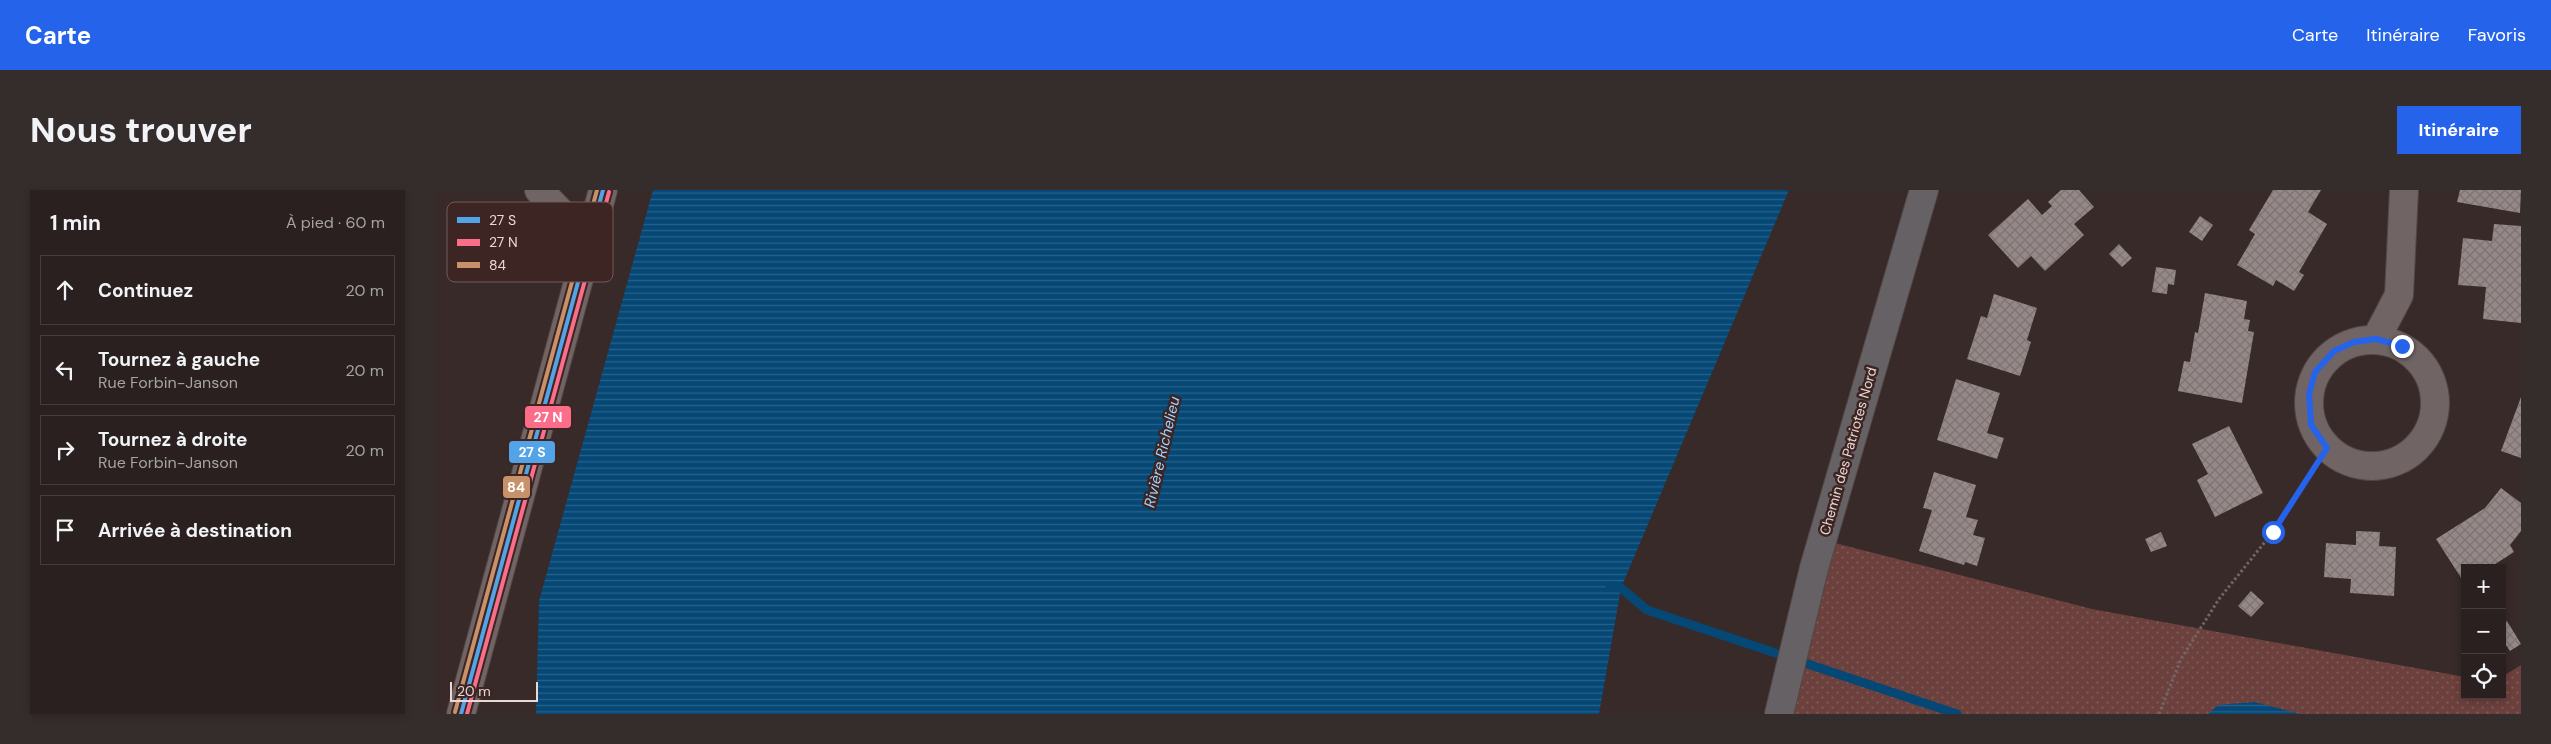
<!DOCTYPE html>
<html lang="fr">
<meta charset="utf-8">
<style>
:root{--surface:#29201f;--page:#352d2c;--text:#f1f3f6;--muted:#a5a3a4;--line:#453e3d;--accent:#2563eb}
body{margin:0;font-family:"DM Sans",sans-serif;background:var(--page);color:var(--text)}
.controls{position:absolute;right:15px;bottom:15px;display:grid;overflow:hidden;border-radius:0px;box-shadow:0 2px 8px #0003}
.controls button{width:45px;height:45px;display:grid;place-items:center;padding:0;border:0;border-bottom:1px solid var(--line);background:var(--surface);color:var(--text);font:25px sans-serif}
.scale{position:absolute;left:15px;bottom:12px;width:88px;box-sizing:border-box;padding-left:5px;border:2px solid #e9d8d6;border-top:0;font-size:14px;line-height:18px;white-space:nowrap;color:#e9d8d6;-webkit-text-stroke:4px #3d2523;paint-order:stroke}
.stop{position:absolute;width:15px;height:15px;margin:-11px;border:4px solid #2563eb;border-radius:50%;background:#fff}
.stop.end{background:#2563eb;border-color:#fff;box-shadow:0 1px 5px #0008}
.list{margin:0;padding:0;list-style:none}
h2{display:flex;justify-content:space-between;align-items:center;height:65px;margin:0;padding:0 20px;font-size:21px}
h2 small{font-size:16px;font-weight:400;color:var(--muted)}
.list li{display:grid;grid-template-columns:32px 1fr auto;gap:15px;align-items:center;box-sizing:border-box;height:70px;margin:0 10px 10px;padding:0 10px;border:1px solid var(--line);border-radius:0px}
.list b{display:block;font-size:19px;white-space:nowrap}
.list p{margin:0;font-size:16px;white-space:nowrap;color:var(--muted)}
.list em{font-size:16px;font-style:normal;color:var(--muted)}
.icon{flex:none;width:28px;height:28px;fill:none;stroke:currentColor;stroke-width:2;stroke-linecap:round;stroke-linejoin:round}
.map{position:relative;flex:none;width:2086px;height:524px;overflow:hidden;border-radius:0px}
header{display:flex;align-items:center;gap:30px;box-sizing:border-box;height:70px;padding:0 25px;background:var(--accent);color:#fff}
header strong{font-size:24px}
nav{display:flex;gap:28px;margin-inline-start:auto;font-size:18px}
.intro{display:flex;align-items:center;justify-content:space-between;box-sizing:border-box;height:120px;padding:0 30px}
h1{margin:0;font-size:35px}
.button{padding:12px 22px;border-radius:0px;background:var(--accent);color:#fff;font-size:18px;font-weight:700}
main{display:flex;gap:30px;padding:0 30px}
aside{flex:1;background:var(--surface);border-radius:0px;box-shadow:0 2px 8px #0003}
.map>svg:first-child{display:block}
</style>
<header>
<strong>Carte</strong>
<nav><a>Carte</a><a>Itinéraire</a><a>Favoris</a></nav>
</header>
<div class="intro"><h1>Nous trouver</h1><a class="button">Itinéraire</a></div>
<main>
<aside>
<h2>1 min<small>À pied · 60 m</small></h2>
<ul class="list">
<li><svg class="icon" aria-label="ahead" viewBox="0 0 24 24"><path d="M12 20V5M6 11l6-6 6 6"/></svg><div><b>Continuez</b></div><em>20 m</em></li>
<li><svg class="icon" aria-label="left" viewBox="0 0 24 24"><path d="M17 20v-9H6M10 6l-5 5 5 5"/></svg><div><b>Tournez à gauche</b><p>Rue Forbin-Janson</p></div><em>20 m</em></li>
<li><svg class="icon" aria-label="right" viewBox="0 0 24 24"><path d="M7 20v-9h11M14 6l5 5-5 5"/></svg><div><b>Tournez à droite</b><p>Rue Forbin-Janson</p></div><em>20 m</em></li>
<li><svg class="icon" aria-label="arrive" viewBox="0 0 24 24"><path d="M6 21V4h12l-3 4 3 4H6"/></svg><div><b>Arrivée à destination</b></div></li>
</ul>
</aside>
<div class="map">
<svg width="2086" height="524" viewBox="0 0 2086 524">
<defs>
<pattern id="grass-dots" width="8" height="8" patternUnits="userSpaceOnUse" patternTransform="scale(1.25)"><rect width="8" height="8" fill="#6b403d"/><path d="M2 2h.1M6 6h.1" fill="none" stroke="#805b58" stroke-width="1.8" stroke-linecap="round"/></pattern>
<pattern id="water-rules" width="6" height="5" patternUnits="userSpaceOnUse" patternTransform="scale(1.25)"><rect width="6" height="5" fill="#054875"/><path d="M0 2.5h6" fill="none" stroke="#296288"/></pattern>
<pattern id="building-cross-hatch" width="8" height="8" patternUnits="userSpaceOnUse" patternTransform="scale(1.25)"><rect width="8" height="8" fill="#958988"/><path d="M0 0l8 8M0 8l8-8" fill="none" stroke="#7d7372"/></pattern>
</defs>
<rect width="100%" height="100%" fill="#372a29"/>
<path fill="url(#grass-dots)" d="M1400 353 1657 419 2030 487V505H2067V487L2086 475V524H1357Z"/>
<path fill="url(#water-rules)" d="M218 0H1354L1186 398 1164 524H101L104 411Z
M1820 512 1865 524H1773L1783 515Z"/>
<g fill="none" stroke-linecap="round" stroke-linejoin="round">
<path stroke="#054875" stroke-width="9" d="M1175 396 1186 398 1212 420 1522 524"/>
</g>
<path fill="url(#building-cross-hatch)" d="M1626 0H1644L1659 17 1639 34 1649 45 1610 81 1596 66 1583 78 1553 45 1593 9 1607 25 1617 16 1613 12Z
M1838 0H1886L1873 22 1892 34 1864 82 1869 85 1859 101 1841 90 1838 96 1802 75 1820 44 1814 40Z
M2025 0H2086L2085 23 2022 12Z
M1765 26 1778 35 1767 51 1754 42Z
M2059 34 2086 36V133L2048 129 2051 97 2023 95 2028 48 2057 51Z
M1684 54 1697 68 1687 77 1674 64Z
M1721 77 1741 80 1739 95 1733 94 1732 104 1717 102Z
M1770 103 1812 111 1809 129 1815 130 1813 141 1819 142 1807 213 1743 201 1749 171 1755 172 1760 142 1763 143Z
M1559 104 1602 118 1592 150 1596 152 1585 186 1532 169 1546 126 1552 128Z
M1521 189 1565 203 1552 243 1569 248 1562 269 1502 250Z
M2086 207V268L2066 261Z
M1794 236 1828 303 1780 327 1762 290 1773 284 1757 254Z
M1499 282 1541 295 1531 327 1543 330 1538 345 1550 348 1542 376 1530 372 1529 375 1484 361 1497 320 1488 318Z
M2066 298 2086 313V341L2075 355 2079 362 2054 378H2030V394L2001 349 2050 318Z
M1921 341 1945 342 1944 356 1961 357 1959 406 1915 403 1916 389 1889 387 1891 353 1921 355Z
M1726 342 1732 356 1716 362 1710 349Z
M1816 401 1829 413 1816 427 1803 416Z
M2072 431 2086 454 2075 461 2067 449V434Z"/>
<g fill="none" stroke-linecap="round" stroke-linejoin="round">
<g stroke="#524746" stroke-width="30">
<path id="minor" d="M104 0 131 28 157 38
M1941 149 1964 105 1969 0
M1874 213a63 63 0 1 1 126 0a63 63 0 1 1-126 0Z"/>
</g>
<g stroke="#524746" stroke-width="30">
<path id="secondary" d="M26 524 168 0"/>
</g>
<g stroke="#524746" stroke-width="30">
<path id="primary" d="M1344 524 1379 378 1489 0"/>
</g>
<path stroke="#716665" stroke-width="3" stroke-dasharray="2.5 2.5" stroke-linecap="butt" d="M1724 524 1746 469 1784 409 1838 342 1892 258"/>
<use href="#minor" stroke="#706564" stroke-width="28"/>
<use href="#secondary" stroke="#706564" stroke-width="28"/>
<use href="#primary" stroke="#656164" stroke-width="28"/>
<g stroke="#3d2523" stroke-width="8">
<path id="bus-1" d="M26 524 168 0"/>
</g>
<g stroke="#3d2523" stroke-width="8">
<path id="bus-2" d="M32 524 174 2"/>
</g>
<g stroke="#3d2523" stroke-width="8">
<path id="bus-3" d="M20 522 162 0"/>
</g>
<use href="#bus-1" stroke="#53a3e8" stroke-width="4"/>
<use href="#bus-2" stroke="#fb6d88" stroke-width="4"/>
<use href="#bus-3" stroke="#c7916a" stroke-width="4"/>
</g>
<g fill="none" stroke-linecap="round" stroke-linejoin="round">
<path stroke="#2563eb" stroke-width="6" d="M1838 342 1892 258 1876 235 1874 204 1880 182 1899 161 1919 152 1941 149 1967 156"/>
</g>
<g text-anchor="middle" dominant-baseline="central" stroke-width="5" stroke-linejoin="round" paint-order="stroke">
<g font-size="14" fill="#e9d8d6" stroke="#3d2523">
<text transform="translate(1413 261) rotate(-74)">Chemin des Patriotes Nord</text>
</g>
<g font-size="15" font-style="italic" fill="#a1d2ff" stroke="#3d2523">
<text transform="translate(727 262) rotate(-77)">Rivière Richelieu</text>
</g>
</g>
<rect x="12" y="12" width="166" height="80" rx="8" fill="#3d2523" stroke="#715b59" stroke-width="1"/>
<rect x="22" y="27" width="23" height="6" fill="#53a3e8"/>
<rect x="22" y="49" width="23" height="7" fill="#fb6d88"/>
<rect x="22" y="72" width="23" height="6" fill="#c7916a"/>
<g font-size="14" fill="#e9d8d6">
<text x="54" y="35">27 S</text>
<text x="54" y="57">27 N</text>
<text x="54" y="80">84</text>
</g>
<g stroke="#3d2523" stroke-width="2">
<rect x="89" y="215" width="48" height="24" rx="5" fill="#fb6d88"/>
<rect x="73" y="250" width="48" height="24" rx="5" fill="#53a3e8"/>
<rect x="67" y="285" width="29" height="24" rx="5" fill="#c7916a"/>
</g>
<g font-size="14" text-anchor="middle" font-weight="bold" fill="#fff">
<text x="113" y="232">27 N</text>
<text x="97" y="267">27 S</text>
<text x="81" y="302">84</text>
</g>
</svg>
<div class="controls">
<button>+</button>
<button>−</button>
<button><svg class="icon" aria-label="locate" viewBox="0 0 24 24"><circle cx="12" cy="12" r="6"/><path d="M12 2v4M12 18v4M2 12h4M18 12h4"/></svg></button>
</div>
<div class="scale">20 m</div>
<div class="stop" style="left:1838px;top:342px"></div>
<div class="stop end" style="left:1967px;top:156px"></div>
</div>
</main>
